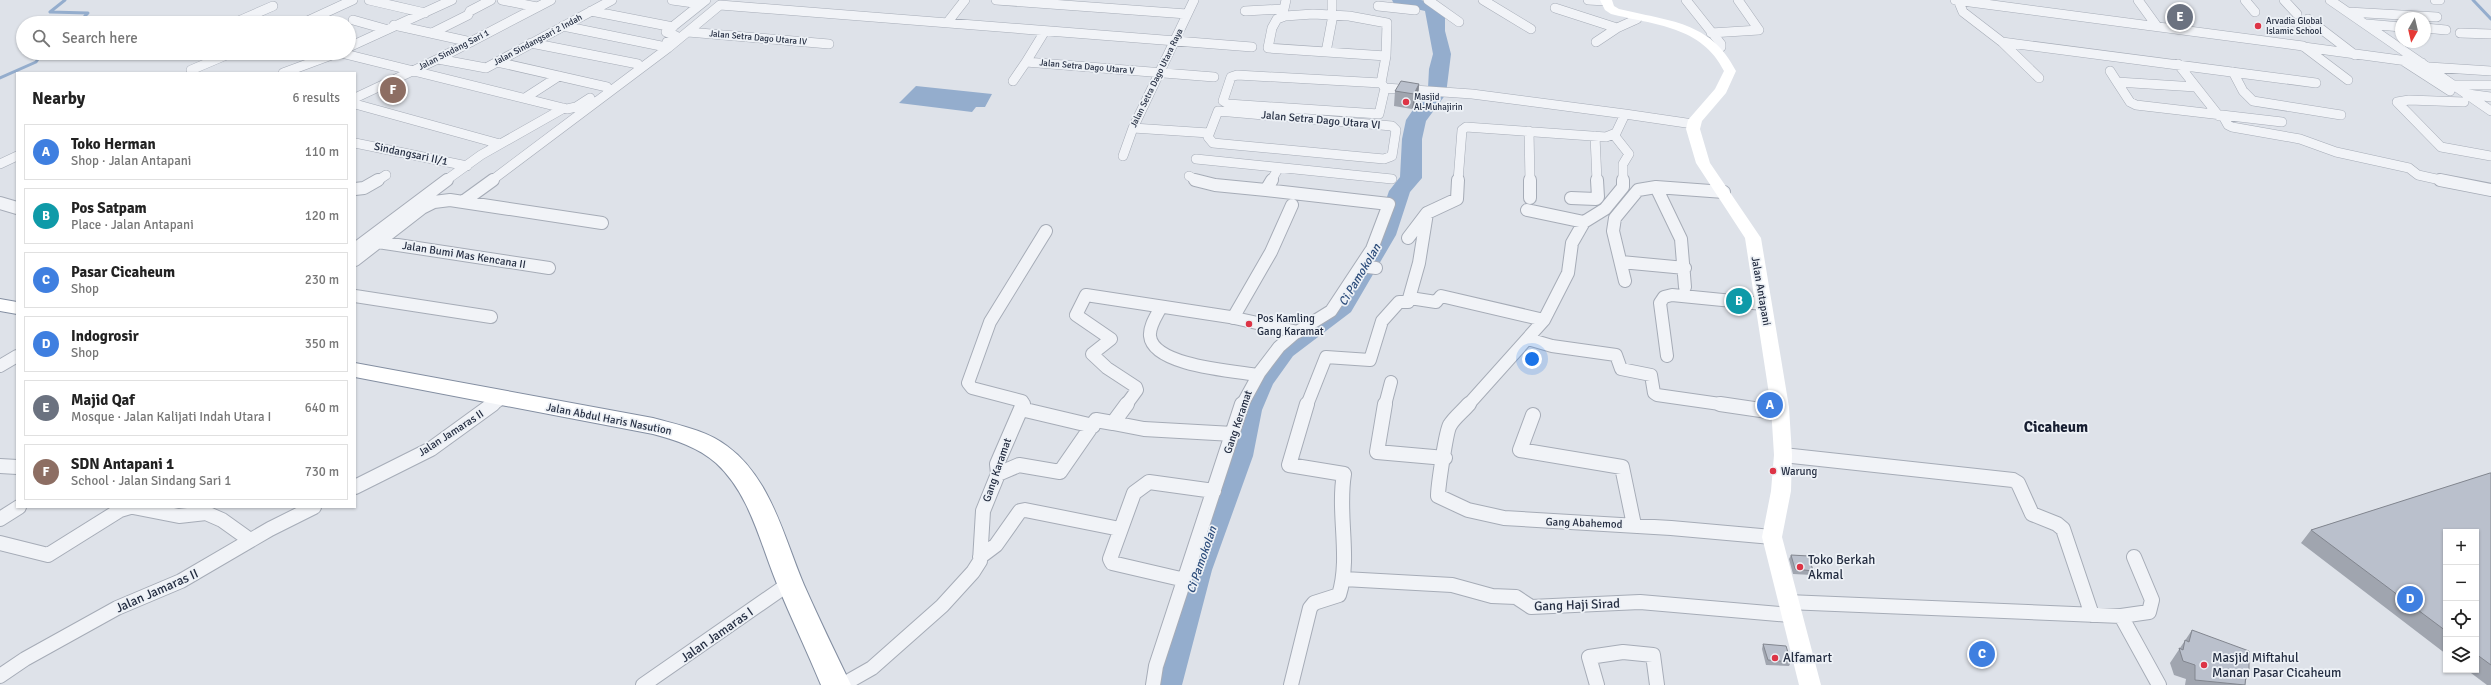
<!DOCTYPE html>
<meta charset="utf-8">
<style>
:root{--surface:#fff;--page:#f6f6f6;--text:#222;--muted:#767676;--line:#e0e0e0;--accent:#0b8043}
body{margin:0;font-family:Signika,sans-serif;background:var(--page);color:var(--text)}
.controls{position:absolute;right:12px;bottom:12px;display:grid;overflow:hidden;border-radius:0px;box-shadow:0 1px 3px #0004}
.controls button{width:36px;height:36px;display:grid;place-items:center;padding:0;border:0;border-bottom:1px solid var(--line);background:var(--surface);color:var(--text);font:20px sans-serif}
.compass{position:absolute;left:2395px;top:12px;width:36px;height:36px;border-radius:50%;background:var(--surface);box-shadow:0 1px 3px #0004;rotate:188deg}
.you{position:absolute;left:1532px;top:359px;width:14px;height:14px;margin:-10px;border:3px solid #fff;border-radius:50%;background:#1a73e8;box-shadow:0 0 0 6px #1a73e833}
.badge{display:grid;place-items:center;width:26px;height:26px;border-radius:50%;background:var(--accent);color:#fff;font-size:13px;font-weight:700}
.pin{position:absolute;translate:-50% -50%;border:2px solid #fff;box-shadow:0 1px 4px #0006}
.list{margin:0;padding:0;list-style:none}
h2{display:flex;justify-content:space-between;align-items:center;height:52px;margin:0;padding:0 16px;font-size:17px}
h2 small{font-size:13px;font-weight:400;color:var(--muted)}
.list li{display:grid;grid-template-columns:26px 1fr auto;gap:12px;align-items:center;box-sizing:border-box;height:56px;margin:0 8px 8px;padding:0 8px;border:1px solid var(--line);border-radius:0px}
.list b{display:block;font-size:15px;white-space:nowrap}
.list p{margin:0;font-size:13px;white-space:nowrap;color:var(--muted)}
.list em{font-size:13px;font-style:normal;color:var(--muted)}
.icon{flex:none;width:22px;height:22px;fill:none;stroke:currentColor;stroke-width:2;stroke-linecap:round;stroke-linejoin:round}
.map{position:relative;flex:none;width:2491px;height:685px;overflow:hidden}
.search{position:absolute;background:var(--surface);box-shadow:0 1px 3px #0004;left:16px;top:16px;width:340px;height:44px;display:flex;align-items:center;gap:10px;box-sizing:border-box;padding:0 14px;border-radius:22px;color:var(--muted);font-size:15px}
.panel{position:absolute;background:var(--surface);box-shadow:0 1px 3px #0004;left:16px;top:72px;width:340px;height:436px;border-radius:0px}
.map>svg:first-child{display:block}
</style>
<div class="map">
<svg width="2491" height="685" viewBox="0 0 2491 685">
<rect width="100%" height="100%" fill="#dee2e9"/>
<path fill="#94adcd" d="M916 86 992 94 985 107H976L972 112 899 103Z"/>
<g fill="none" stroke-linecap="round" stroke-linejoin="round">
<path stroke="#94adcd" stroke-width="3" d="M65 0 50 12 88 13 78 23
M2473 0 2491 19
M0 78 36 62 38 59 34 53"/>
<path fill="#94adcd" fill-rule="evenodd" d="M1392 0H1421L1438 4 1445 18V31L1451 54 1446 94 1426 121 1422 139V178L1410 192 1396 235 1351 312 1293 356 1273 384 1262 410 1253 456 1212 570 1182 685H1148L1182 570 1225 456 1236 410 1247 383 1275 344 1333 302 1374 235 1389 191 1400 177 1402 139 1406 120 1428 88 1429 69 1433 54 1425 11 1394 4Z"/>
<g stroke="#a6acb7" stroke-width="10">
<path id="street-far2" d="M369 0 425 13
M502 0 537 7
M672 0 701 4
M996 0 1187 14
M1332 0V9
M1428 0 1459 22
M1483 0 1531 29
M1588 0 1606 1
M1686 0 1721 44V47L1716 49
M1955 0 2303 46 2348 80
M1958 0 1963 12 2002 42 2039 78
M2138 0 2156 25
M2245 0 2255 12
M2284 0 2297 14
M2330 0 2491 111
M2435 0H2440
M1378 6 1415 10
M1555 8 1617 28
M591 11 673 27
M1245 11 1284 9 1286 0
M2348 12 2437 17
M1313 14 1349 16 1387 23 1386 56 1268 48 1272 28 1277 19 1285 16Z
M2308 19 2355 55
M353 20 385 29
M234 23 273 6
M303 23 353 0
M947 23 965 0
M2367 24 2401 27
M394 25 471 42
M563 26 661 46
M2425 28 2446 30
M1045 31 1026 62 1214 77
M688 32 829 44
M432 33 468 15 470 11 491 0
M1711 33 1759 30 1738 0
M2460 33 2491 34
M667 42 676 36 666 32 706 0
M1596 42 1617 28 1637 19
M2002 42 2316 83
M531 43 638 64
M349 47 452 0
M2304 47 2422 63
M1326 52 1333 15
M341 53 567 109 576 107 590 98
M438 59 486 68 612 0
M497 62 607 87
M2405 62 2450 91
M2178 64 2219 116
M2429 67 2491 71
M191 70 231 53
M2110 71 2117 82 2196 87
M2233 72 2243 91 2253 101 2341 115
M283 73 337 53
M1237 75 1381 83 1385 88 1379 114 1228 104 1223 101 1231 77Z
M1013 81 1026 62
M2117 82 2130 102 2136 105 2282 122
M1381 83 1386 56
M2454 85H2491
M1385 88 1472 94 1625 114
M2468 94 2491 97
M355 98 438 59 551 0
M525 98 559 76
M2464 102 2409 100 2397 102 2441 147 2491 156
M355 104 500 144
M1218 111 1392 126 1396 130 1392 156 1384 159 1213 143 1208 137Z
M2223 116 2228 125 2232 127 2300 139 2336 152 2409 168 2418 175 2445 181
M1133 128 1209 133
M1529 131 1530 181
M1614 135 1629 154 1623 164V181
M1595 136 1597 181
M355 143 467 166
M1123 156 1133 128 1194 0
M1196 159 1392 179
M0 164 17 156
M1189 176 1198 181
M377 181 386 175
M445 181 481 155 564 108
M491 181 668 48 720 5 1252 47
M1271 181 1278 169
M1458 181 1462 130 1466 127 1606 137 1616 133 1625 114 1693 124"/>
</g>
<g stroke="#a6acb7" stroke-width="14">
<path id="street-far1" d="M1195 180 1215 185 1266 190
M1530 180V198
M2440 180 2491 190
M1656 187 1681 239 1685 287
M355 189 364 188 378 180
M1571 198 1596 199 1598 197 1597 180
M464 201 493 180
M0 203 17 208
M1527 210 1584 222
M1408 238 1427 213 1457 199 1458 180
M378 242 549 268
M355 249 447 180
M355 260 422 208 434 202 450 200 602 223
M1621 262 1685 268
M1361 266 1376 268
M1625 281 1613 231 1615 218 1638 190 1656 187 1724 192
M355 296 491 317
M1410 298 1436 302 1441 296 1544 320
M1161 307C1157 315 1149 326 1150 336 1153 366 1234 371 1258 375
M1233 318 1271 252 1292 205
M1528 339 1552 346 1616 355 1621 369 1651 375 1654 393 1657 395 1727 405
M1667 356 1660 303 1664 297 1672 295 1763 304
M0 366 17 356
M492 405 502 398
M1022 405V401L972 388 968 383 990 322 1046 231
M1126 405 1137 390 1136 387 1107 368 1092 354 1111 339 1076 315 1086 295 1230 317 1298 332
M1242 405 1260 372 1279 347 1294 334 1331 311 1372 249 1389 204 1266 190 1272 180
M1307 405 1326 357 1370 360 1382 321 1399 302H1408L1419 263 1427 213
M1385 405 1391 382
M1468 405 1544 320 1568 273 1572 243 1584 222 1605 209 1623 187V180"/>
</g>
<g stroke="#a6acb7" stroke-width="16">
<path id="street" d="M1385 404 1377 452 1445 458
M1469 404C1463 411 1454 418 1450 425 1446 431 1438 487 1438 496L1468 510 1504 518 1671 528 1772 537
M1720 404 1781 413
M1021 409 1093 426
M1533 415 1520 450 1622 467 1634 525
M1113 423 1144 429 1233 434
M1783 455 2013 480 2018 483 2032 514 2057 524 2063 529 2092 615
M0 466 17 467
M998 474 1019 465 1060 472 1096 420 1113 423 1127 404
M355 487 431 449 493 404
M133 507 179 516 206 513 222 520 250 540
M0 519 19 507
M0 543 48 555 120 510 130 507
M980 557 996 545 1020 511 1025 510 1120 529
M1344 579 1452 585 1492 596 1516 597 1531 607 1640 602 1790 615
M1185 580 1112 563 1110 559 1134 493 1149 482 1214 491
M1787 602 2121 616 2149 612 2152 600 2134 557
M2121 616 2159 685
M0 676 25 659 117 608 181 581 270 529 314 507
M643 685 790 583
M842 685 872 668 942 606 973 572 980 561 983 511 998 474 997 464 1023 404
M1153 685 1156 666 1242 404
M1291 685 1310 608 1314 603 1339 595C1351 557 1337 514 1344 474L1289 465 1307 404
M1597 685 1589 657 1623 652 1653 655 1657 685"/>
</g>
<g stroke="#838ea1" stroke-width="2">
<path id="highway" d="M0 299 17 302V314L0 311Z
M355 363 653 418C678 425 706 430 727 446 771 478 784 538 804 585 819 619 835 652 851 685H821C807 651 791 618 777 584 760 543 750 494 716 463 698 447 675 440 653 434L355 377Z"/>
</g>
<use href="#street-far2" stroke="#f1f3f7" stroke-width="9"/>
<use href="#street-far1" stroke="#f1f3f7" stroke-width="12"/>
<use href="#street" stroke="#f1f3f7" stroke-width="14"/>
<path fill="#fff" fill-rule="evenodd" d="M1600 0H1612L1614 6 1619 9C1668 21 1711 21 1736 71L1726 93 1702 121 1700 129 1710 163 1761 238 1789 407 1792 455 1791 491 1782 537 1821 685H1799L1762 537 1771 491 1774 455 1771 407 1745 238 1696 163 1686 129 1688 120 1715 89 1724 71C1702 26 1654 25 1611 14L1605 10Z"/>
<use href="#highway" fill="#fff" fill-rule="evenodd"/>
</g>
<path fill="#a0a5af" d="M1419 84 1418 99 1412 109 1394 106 1395 91Z
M1764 394 1770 398 1769 403 1763 402 1762 398Z
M2491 473V685H2487L2467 670H2476V532H2446V654L2301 543 2311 530Z
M1791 555 1813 571 1812 575 1793 574 1789 559Z
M2192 630 2249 675 2246 680 2245 685H2185L2186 679 2174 675 2170 663Z
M1763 644 1791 662 1789 666 1766 665 1762 649Z"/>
<path fill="#82868f" d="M1419 84 1418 99 1412 109 1414 94Z"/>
<path fill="#bac0cc" stroke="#82868f" d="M1401 81 1419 84 1414 94 1395 91Z
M1764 394H1770V398L1764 397Z
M2490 473H2491V665L2476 654V532H2446V631L2311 530Z
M1791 555 1809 556 1813 571 1795 569Z
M2192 630 2249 651V675L2246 674 2245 685 2195 680V665L2183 661 2179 648 2183 650 2185 640 2189 642Z
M1763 644 1786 646 1791 662 1768 660Z"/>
<g fill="#dd3446" stroke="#edf1f6" stroke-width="1.5">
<circle cx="2258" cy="26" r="4"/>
<circle cx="1406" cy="102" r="4"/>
<circle cx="1249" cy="324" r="4"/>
<circle cx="1773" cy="471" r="4"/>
<circle cx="1800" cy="567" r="4"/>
<circle cx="1775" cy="658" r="4"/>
<circle cx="2204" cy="665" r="4"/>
</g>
<g text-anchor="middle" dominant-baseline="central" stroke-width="3.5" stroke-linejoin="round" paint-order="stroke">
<g font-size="9" fill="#252e42" stroke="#edf1f6" text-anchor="start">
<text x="2266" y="21">Arvadia Global<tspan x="2266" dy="10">Islamic School</tspan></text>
<text x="1414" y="97">Masjid<tspan x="1414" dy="10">Al-Muhajirin</tspan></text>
</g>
<g font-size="9" fill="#252e42" stroke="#edf1f6">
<text transform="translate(758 38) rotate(5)">Jalan Setra Dago Utara IV</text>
<text transform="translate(538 40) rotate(-28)">Jalan Sindangsari 2 Indah</text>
<text transform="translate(454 50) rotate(-27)">Jalan Sindang Sari 1</text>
<text transform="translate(1087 67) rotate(5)">Jalan Setra Dago Utara V</text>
<text transform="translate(1157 78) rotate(-64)">Jalan Setra Dago Utara Raya</text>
</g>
<g font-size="11" fill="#252e42" stroke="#edf1f6">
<text transform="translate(1321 120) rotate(5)">Jalan Setra Dago Utara VI</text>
<text transform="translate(411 154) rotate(12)">Sindangsari II/1</text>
<text transform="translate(464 255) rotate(9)">Jalan Bumi Mas Kencana II</text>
<text transform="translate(1761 291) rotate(80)">Jalan Antapani</text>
<text transform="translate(609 419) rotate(11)">Jalan Abdul Haris Nasution</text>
<text transform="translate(1238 422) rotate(-71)">Gang Keramat</text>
<text transform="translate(451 433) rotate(-33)">Jalan Jamaras II</text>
<text transform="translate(997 470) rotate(-71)">Gang Karamat</text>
<text transform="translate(1584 523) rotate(2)">Gang Abahemod</text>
</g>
<g font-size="11" fill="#252e42" stroke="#edf1f6" text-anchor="start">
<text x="1257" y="318">Pos Kamling<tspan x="1257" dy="13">Gang Karamat</tspan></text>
<text x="1781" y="471">Warung</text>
</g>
<g font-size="12" font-style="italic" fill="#2b4b7a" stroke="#edf1f6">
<text transform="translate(1360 275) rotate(-59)">Ci Pamokolan</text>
<text transform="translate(1202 560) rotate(-71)">Ci Pamokolan</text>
</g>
<g font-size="13" fill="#252e42" stroke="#edf1f6" text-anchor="start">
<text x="1808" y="560">Toko Berkah<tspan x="1808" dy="15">Akmal</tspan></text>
<text x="1783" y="658">Alfamart</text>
<text x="2212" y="658">Masjid Miftahul<tspan x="2212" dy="15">Manan Pasar Cicaheum</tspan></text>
</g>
<g font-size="13" fill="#252e42" stroke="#edf1f6">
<text transform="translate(157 591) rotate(-24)">Jalan Jamaras II</text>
<text transform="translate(1577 605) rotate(-2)">Gang Haji Sirad</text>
<text transform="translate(717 635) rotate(-35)">Jalan Jamaras I</text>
</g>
<g font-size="15" font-weight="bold" fill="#181f32" stroke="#edf1f6">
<text x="2056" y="427">Cicaheum</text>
</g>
</g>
</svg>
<div class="controls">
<button>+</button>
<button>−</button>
<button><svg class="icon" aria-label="locate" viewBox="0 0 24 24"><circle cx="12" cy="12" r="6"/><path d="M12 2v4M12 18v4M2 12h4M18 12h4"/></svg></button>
<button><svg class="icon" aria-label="layers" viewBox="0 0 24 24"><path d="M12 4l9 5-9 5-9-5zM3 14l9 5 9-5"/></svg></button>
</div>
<svg class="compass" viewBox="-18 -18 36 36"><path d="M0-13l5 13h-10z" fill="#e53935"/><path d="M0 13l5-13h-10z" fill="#767676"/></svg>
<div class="you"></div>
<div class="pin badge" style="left:1770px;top:405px;background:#3f7fe0">A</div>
<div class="pin badge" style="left:1739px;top:301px;background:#0f9aa8">B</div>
<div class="pin badge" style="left:1982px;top:654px;background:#3f7fe0">C</div>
<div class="pin badge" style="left:2410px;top:599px;background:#3f7fe0">D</div>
<div class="pin badge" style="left:2180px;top:17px;background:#6b7280">E</div>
<div class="pin badge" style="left:393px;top:90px;background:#8d6e63">F</div>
<div class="search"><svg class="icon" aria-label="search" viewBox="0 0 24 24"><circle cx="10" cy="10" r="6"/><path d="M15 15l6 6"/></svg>Search here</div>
<section class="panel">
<h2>Nearby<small>6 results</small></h2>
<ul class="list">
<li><span class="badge" style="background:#3f7fe0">A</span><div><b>Toko Herman</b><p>Shop · Jalan Antapani</p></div><em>110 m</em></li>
<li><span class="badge" style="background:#0f9aa8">B</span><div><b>Pos Satpam</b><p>Place · Jalan Antapani</p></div><em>120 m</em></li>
<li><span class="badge" style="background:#3f7fe0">C</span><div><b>Pasar Cicaheum</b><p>Shop</p></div><em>230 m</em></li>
<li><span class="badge" style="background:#3f7fe0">D</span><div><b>Indogrosir</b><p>Shop</p></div><em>350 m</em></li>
<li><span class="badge" style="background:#6b7280">E</span><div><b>Majid Qaf</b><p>Mosque · Jalan Kalijati Indah Utara I</p></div><em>640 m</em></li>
<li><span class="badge" style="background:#8d6e63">F</span><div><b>SDN Antapani 1</b><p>School · Jalan Sindang Sari 1</p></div><em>730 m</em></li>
</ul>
</section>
</div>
